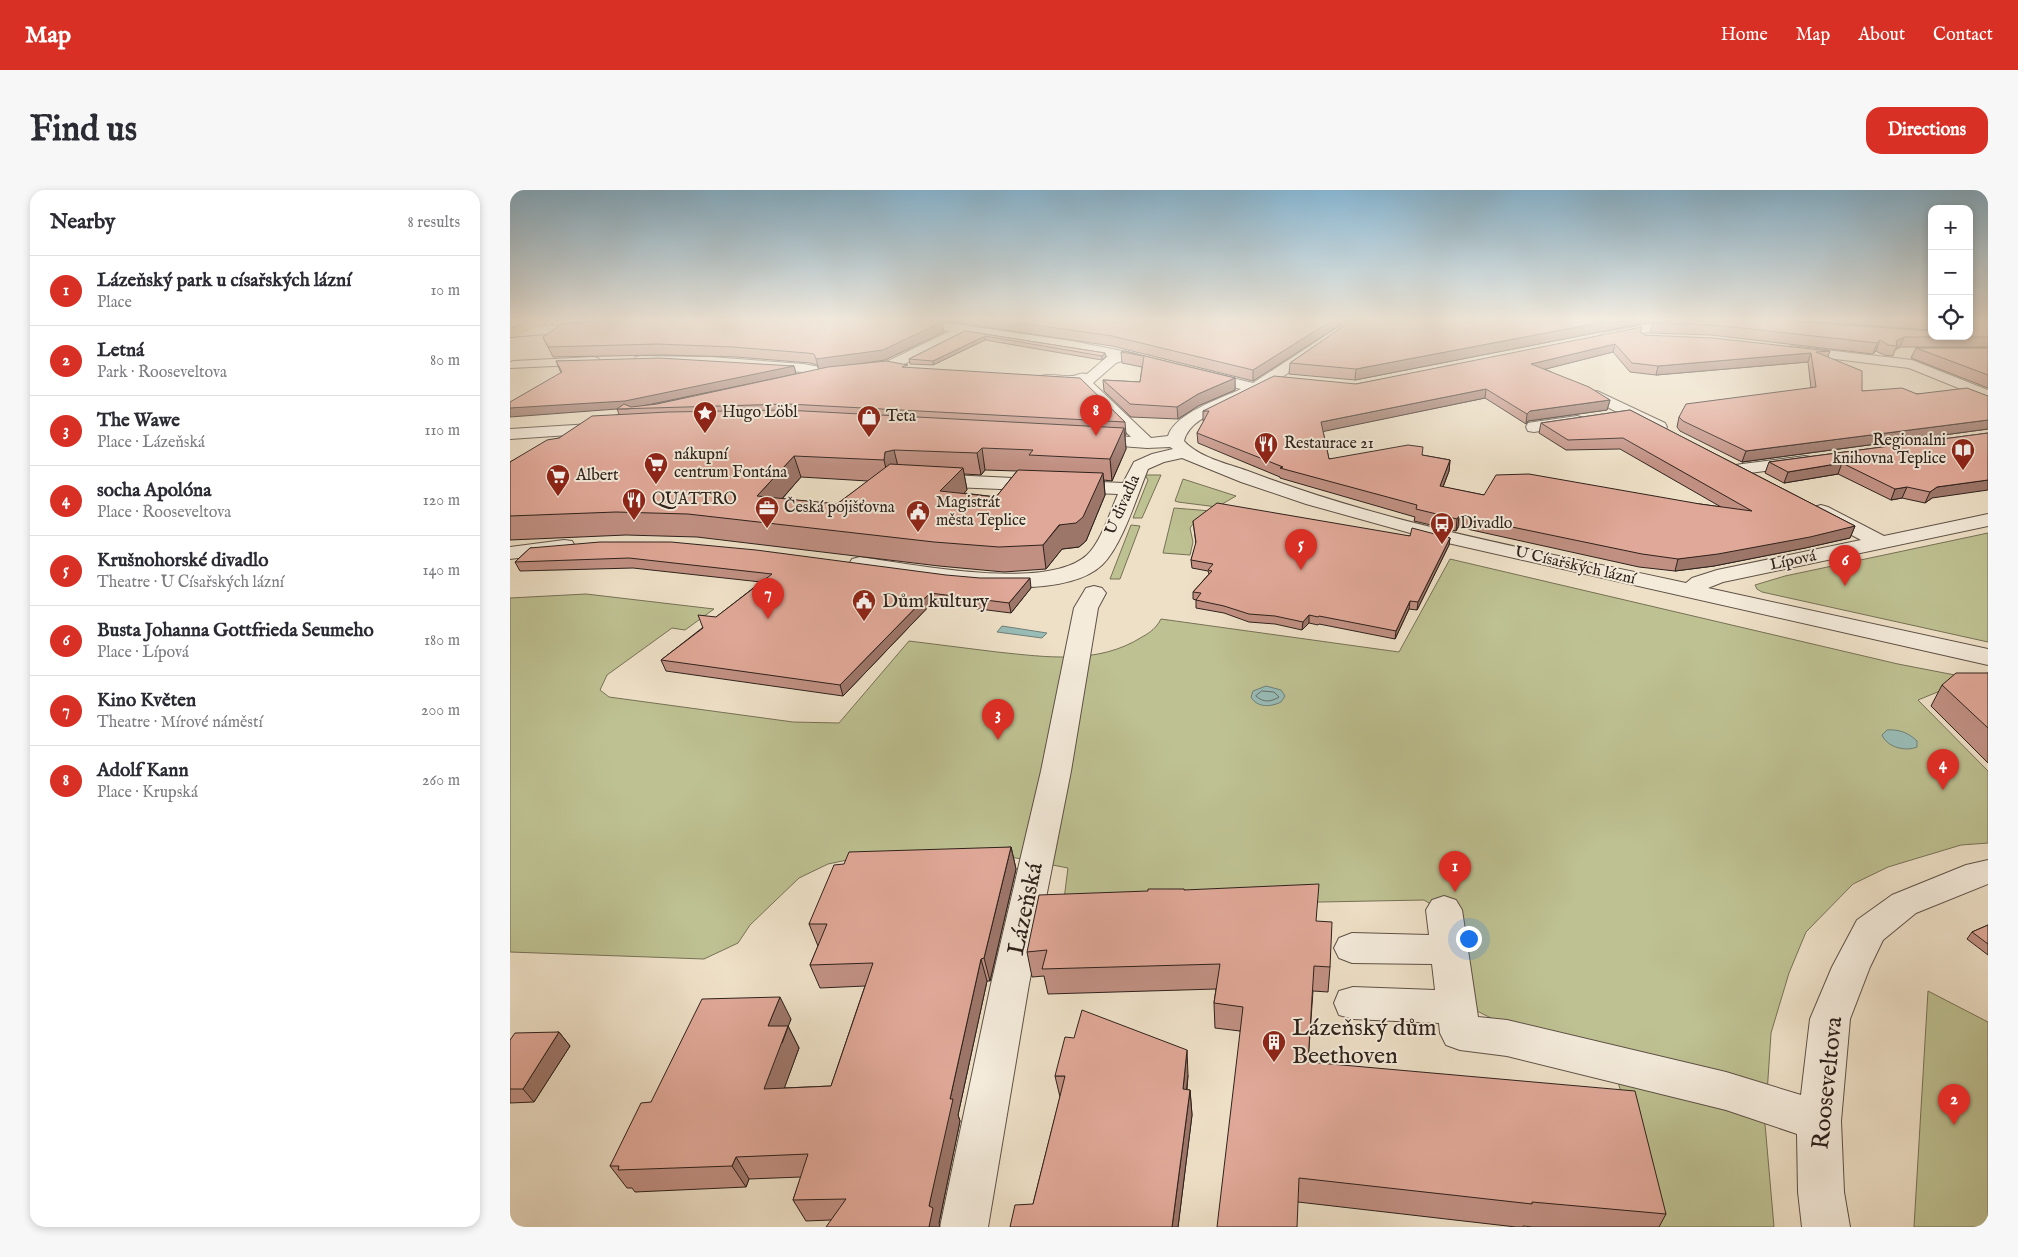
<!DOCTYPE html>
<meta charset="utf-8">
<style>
:root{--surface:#fff;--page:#f7f7f7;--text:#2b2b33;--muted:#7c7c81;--line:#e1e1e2;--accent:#d93025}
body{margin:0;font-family:"IM FELL English",serif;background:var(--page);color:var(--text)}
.controls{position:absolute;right:15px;top:15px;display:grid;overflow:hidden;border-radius:10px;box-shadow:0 2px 8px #0003}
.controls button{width:45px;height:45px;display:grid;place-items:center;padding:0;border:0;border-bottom:1px solid var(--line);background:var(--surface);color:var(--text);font:25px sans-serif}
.you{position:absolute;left:958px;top:748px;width:18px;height:18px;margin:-12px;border:4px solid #fff;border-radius:50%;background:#1a73e8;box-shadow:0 0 0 8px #1a73e833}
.badge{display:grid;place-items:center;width:32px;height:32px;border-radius:50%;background:var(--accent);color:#fff;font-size:16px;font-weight:700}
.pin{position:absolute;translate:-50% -41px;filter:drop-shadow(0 1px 2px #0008)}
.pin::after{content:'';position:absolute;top:26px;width:18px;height:15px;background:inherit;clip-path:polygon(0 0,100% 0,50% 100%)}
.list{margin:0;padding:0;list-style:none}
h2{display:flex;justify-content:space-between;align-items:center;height:65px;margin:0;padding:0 20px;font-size:21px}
h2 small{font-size:16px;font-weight:400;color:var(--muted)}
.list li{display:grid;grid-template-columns:32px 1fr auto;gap:15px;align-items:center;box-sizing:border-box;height:70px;padding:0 20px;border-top:1px solid var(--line)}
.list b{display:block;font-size:19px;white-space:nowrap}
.list p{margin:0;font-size:16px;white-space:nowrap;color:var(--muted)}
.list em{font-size:16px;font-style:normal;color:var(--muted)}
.icon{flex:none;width:28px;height:28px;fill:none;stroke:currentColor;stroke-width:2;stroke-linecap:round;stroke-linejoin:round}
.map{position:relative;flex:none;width:1478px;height:1037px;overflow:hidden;border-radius:15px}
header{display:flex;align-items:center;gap:30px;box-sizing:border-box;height:70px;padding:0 25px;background:var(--accent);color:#fff}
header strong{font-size:24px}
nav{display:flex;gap:28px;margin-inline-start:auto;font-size:18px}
.intro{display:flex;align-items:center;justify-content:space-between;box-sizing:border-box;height:120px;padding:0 30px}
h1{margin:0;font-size:35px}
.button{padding:12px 22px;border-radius:15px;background:var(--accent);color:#fff;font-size:18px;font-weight:700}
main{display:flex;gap:30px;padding:0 30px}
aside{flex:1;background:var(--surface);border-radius:15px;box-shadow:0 2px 8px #0003}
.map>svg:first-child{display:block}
</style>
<header>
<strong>Map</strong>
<nav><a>Home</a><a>Map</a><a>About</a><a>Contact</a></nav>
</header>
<div class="intro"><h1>Find us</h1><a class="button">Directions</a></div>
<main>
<aside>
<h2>Nearby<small>8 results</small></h2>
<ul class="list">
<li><span class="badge">1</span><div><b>Lázeňský park u císařských lázní</b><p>Place</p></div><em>10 m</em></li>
<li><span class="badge">2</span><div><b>Letná</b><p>Park · Rooseveltova</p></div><em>80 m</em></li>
<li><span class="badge">3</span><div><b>The Wawe</b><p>Place · Lázeňská</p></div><em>110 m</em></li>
<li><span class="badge">4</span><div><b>socha Apolóna</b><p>Place · Rooseveltova</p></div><em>120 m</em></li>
<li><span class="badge">5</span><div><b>Krušnohorské divadlo</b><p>Theatre · U Císařských lázní</p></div><em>140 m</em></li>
<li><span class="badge">6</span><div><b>Busta Johanna Gottfrieda Seumeho</b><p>Place · Lípová</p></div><em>180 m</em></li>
<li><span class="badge">7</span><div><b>Kino Květen</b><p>Theatre · Mírové náměstí</p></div><em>200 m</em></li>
<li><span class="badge">8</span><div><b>Adolf Kann</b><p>Place · Krupská</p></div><em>260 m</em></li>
</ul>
</aside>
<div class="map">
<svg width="1478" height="1037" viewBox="0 0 1478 1037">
<rect width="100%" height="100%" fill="#eee0c7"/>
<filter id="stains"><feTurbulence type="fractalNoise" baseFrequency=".004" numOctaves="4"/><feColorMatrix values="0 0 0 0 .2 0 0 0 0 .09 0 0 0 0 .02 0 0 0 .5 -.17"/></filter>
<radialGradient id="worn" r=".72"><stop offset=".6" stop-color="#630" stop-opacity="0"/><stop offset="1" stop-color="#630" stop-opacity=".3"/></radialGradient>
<path fill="#bec192" stroke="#767156" d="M635 285H651L632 328H623L638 290Z
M673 289 726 306 707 317 668 312 665 311Z
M664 318 701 321 683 334 680 338 683 352 680 365 653 363Z
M621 335 630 336 610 389H600Z
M1478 343V452L1252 402 1247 399 1245 395 1275 386Z
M940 369 1388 474 1450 486 1435 499 1408 510 1478 581V653L1451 655 1378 677 1343 694 1296 742 1279 783 1261 843 1255 934 1264 1037H1146L1099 857 989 832 967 821 955 799 946 730 914 710 553 717 558 678 485 664 342 669 318 674 289 688 240 735 228 753 194 769 0 762V408L76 404 204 419 175 440 162 438 97 485 90 500 99 507 283 532 329 533 399 451C428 455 458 458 487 462 536 467 588 475 632 447 641 442 646 438 651 429L889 462Z
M1418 801 1478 832V1037H1404Z"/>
<path fill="#99bdb8" stroke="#6e7f79" d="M492 436 537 443 532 448 487 442Z
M756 496 771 500 775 506 771 512C761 517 747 518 741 507L743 501Z
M1377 540C1389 539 1399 543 1407 551V557C1395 562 1377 557 1372 545Z"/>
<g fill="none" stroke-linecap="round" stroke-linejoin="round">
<path stroke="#646f6a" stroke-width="1" d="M752 501 764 502 769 507C761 512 753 513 746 506Z"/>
<g stroke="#5e5146" stroke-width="2">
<path id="minor" d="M101 131H148L142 135 0 147V139Z
M394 131H424L562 151 627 164 629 167 627 170H615L606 173 583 193 641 248 658 246C665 223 710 209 731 199L683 187 681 184 683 181 688 180 743 193 838 131H852L850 134C810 161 771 191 728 212 709 221 679 229 674 251 688 267 718 274 738 281 879 335 1029 361 1176 393L1182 388 1207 380 1351 350 1304 325 1301 321 1304 317 1311 315 1318 317 1374 346 1478 324V336L1213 392 1198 398 1478 459V475L929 351 796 314 731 292 672 268 654 272 638 279C627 306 612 356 592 375 555 410 453 395 406 389 385 386 363 384 342 379L339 374 342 369 350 367C402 374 537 402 577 365 591 352 600 322 608 304L419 296 412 294 410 290 412 286 419 284 613 293 624 272 642 264 663 259 660 257 637 258 571 253 568 249 571 245 577 244 621 247 568 195 531 192 529 189 531 186C541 183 551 187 561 186 568 186 569 182 577 184L598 166 456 143 384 179H374L372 176 374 173 440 141 400 135Z
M1154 131H1177L1171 135 1094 151 1087 147 1094 143Z
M1281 156 1402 170 1478 200V210L1399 178 1276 163 1274 160Z
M131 166 201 167 293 174 326 180 328 183 326 186 321 187 293 182 201 175 126 173 124 170 126 167Z
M83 167 88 168 90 171 88 174 0 178V172L4 171Z
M1087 201 1155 233 1157 237 1155 241H1143L1082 209 1079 206 1082 203Z
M1067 226 1073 228 1075 231 1073 234 1024 242 1018 241 1016 237 1018 233 1024 232Z
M97 233 103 234 105 238 103 242 0 249V239Z
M1295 266 1301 267 1304 271 1301 275 1232 284 1226 283 1223 279 1226 275 1232 274Z
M54 350 62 351 65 356 62 361 0 369V357Z
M584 396 592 398 596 403 588 418 561 581 519 794 478 1037H430L481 794 531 581 564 418 576 398Z
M1478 670V694L1406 723 1373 750 1360 777 1340 829 1331 931 1334 1002 1340 1037H1292L1288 1002 1287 944 1216 920 997 866 950 860 936 855 930 843 929 833 843 829 829 825 824 813 829 801 843 797 925 800 922 774 842 773 829 768 824 758 829 748 842 743 919 745 916 720 922 710 934 706 946 710 952 720 968 827 997 830 1216 882 1291 905 1300 829 1322 777 1347 730 1382 705 1456 675Z"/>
</g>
<g stroke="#2e211b" stroke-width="2">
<path id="major" d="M21 131H37L35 134 7 146H0V139Z"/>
</g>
<g stroke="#2e211b" stroke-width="2">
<path id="highway" d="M0 139 7 140 9 143 7 146 0 147Z"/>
</g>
<use href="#minor" fill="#f4ebdb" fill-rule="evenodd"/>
<use href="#major" fill="#e7c084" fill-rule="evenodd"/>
<use href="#highway" fill="#e7c084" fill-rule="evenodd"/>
</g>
<path fill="#c19083" stroke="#2e211b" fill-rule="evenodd" d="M433 131H836L743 191 602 156Z
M841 131H1146L845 190 779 184 780 173Z
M1156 131 1422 146 1478 131V157H1390L1385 160 1383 166 1374 165 1366 161 1363 164 1201 145 1140 143 1143 133Z
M1296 131H1422V140Z
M432 132 434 142 375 170 351 174 398 178 615 232 616 245H615L616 259 602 291 594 290 595 305 576 351 569 357 552 359 536 379 494 382 429 376 187 347 116 345 0 350V272L49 248 109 224 107 219 51 183 46 171 284 176 286 184 136 215 147 214 309 180 307 175 300 173 226 167 152 165 43 167 33 147ZM475 280 507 281 486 307 454 303 457 300 454 284 471 285ZM291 287 358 291 327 314 272 309Z
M455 141 595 163 596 167 592 170 475 150 423 175 400 174 399 169Z
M1131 142 1134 145 1320 161 1318 167 1352 201 1407 204 1478 206V239L1232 272 1170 241 1167 237 1169 227 1301 198 1298 172 1146 185 1120 182 1103 162 1035 179 1100 210 1097 220 1018 231 1016 234 975 208 813 241 819 269 912 265 940 270 939 281 933 297 974 305 1190 314 1211 317 1110 259 1056 260 1029 243 1031 233 1120 220 1345 336 1340 348 1295 358 1204 376 1165 381 1129 377 948 337 946 341 904 331 905 327 770 288V287L688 253 687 243 694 231H693V221L846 194Z
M1406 158H1478V198L1401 168Z
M614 161 725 188V200L688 216 668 229 621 227 594 201 593 190 630 192 632 177 612 173 611 162Z
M1478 243 1422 308 1415 313 1392 308 1381 310 1328 284 1274 293 1255 283 1259 272Z
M683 331 900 346 940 348 939 355 907 420 899 419 885 449 809 434 808 435 799 433 792 440 765 434 739 432 714 423 686 418V410L683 409V402L699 384 698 381 682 378 681 370 686 354Z
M20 358 521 398 501 423 422 413 333 506 156 481 151 470 251 392 123 378 10 381 5 372Z
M1478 483V573L1421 516 1432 495Z
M501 657 506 679 480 791H477L448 925 450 931 429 1033 321 1030 296 1031 283 1010 291 987 239 989 236 997 125 1002 122 998H117L100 976 141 912 281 829 278 836 289 858 274 898 321 896 355 796 310 798 300 775 308 756 299 734 334 674Z
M674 700 806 731 820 777 818 802 803 801 798 872 1156 1024 1149 1037H1023L1013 1036V1037H1006L788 1012 730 841 705 838 704 813 706 799 538 804 534 786 522 787 517 762Z
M1478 735V765L1457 749 1462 742Z
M49 842 60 856 24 912 0 913V850Z
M678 885 677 900H680L682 925 668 1037H500L523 1014 550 907 545 886Z"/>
<path fill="#9d766a" stroke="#2e211b" d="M821 131H836L743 191V180Z
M1099 131H1146L845 190 846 179Z
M432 132 434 142 375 170 309 180 306 169Z
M475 146V150L423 175V171Z
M1394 147 1390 157 1385 160 1387 156 1386 151Z
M1370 150 1366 161 1363 164 1367 153Z
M1105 154 1103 162 1020 183 1021 174Z
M595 163 596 167 592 170V166Z
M1301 163 1298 172 1146 185 1148 176Z
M284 176 286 184 118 219H107L0 227V218Z
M725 188V200L688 216 668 229 667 217 688 204Z
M976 199 975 208 811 242V232Z
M1100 210 1097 220 1018 231 1016 234 1017 224 1020 221Z
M1478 230V239L1232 272 1236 261Z
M614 238 616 259 602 291 600 269Z
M472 258 475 280 471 285 467 263Z
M384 260 389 281 379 292 374 270 375 262Z
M284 266 291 287 254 329 247 306Z
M940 270 939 281 929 307 930 296Z
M1332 273 1328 284 1274 293 1278 282Z
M453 278 457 300 435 324 430 301Z
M593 283 595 305 576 351 569 357 552 359 536 379 533 355Z
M1478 290V300L1422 308 1415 313 1420 302 1427 297Z
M1397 297 1392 308 1381 310 1385 299Z
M949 326 948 337 946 341 947 329Z
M1345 336 1340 348 1295 358 1204 376 1165 381 1168 369Z
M940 348 939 355 907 420 908 412Z
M520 388 521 398 501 423 499 413Z
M420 403 422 413 333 506 330 495Z
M900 411 899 419 885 449 886 441Z
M799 425V433L792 440 793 432Z
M501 657 506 679 480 791 474 768Z
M471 769 477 791 448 925 450 931 429 1033 430 1037H419V1016L440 909Z
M270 807 281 829 272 853 278 836 289 858 266 921 254 899 258 836Z
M49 842 60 856 24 912 13 899Z
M677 860 678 885 674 924 673 899Z
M680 900 682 925 668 1037H662Z
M226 967 239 989 236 997 222 976Z"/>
<path fill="#e0a898" stroke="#2e211b" d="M96 131H422L432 132 373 160 306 169 304 164 297 163 223 157 148 154 38 157 33 147 52 134Z
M497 131H821L743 180 602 146Z
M841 131H1099L846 179 780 173Z
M1156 131H1279L1422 141V146H1459V131H1478V147H1394L1386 151 1387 156 1378 155 1370 150 1367 153 1204 135 1143 133Z
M1132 137 1130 142 1134 145 1203 148 1320 161 1306 162 1352 181V201L1392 198 1407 204 1457 198 1478 206V230L1236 261 1173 231 1169 227 1176 214 1306 197 1301 163 1148 176 1122 173 1105 154 1021 174 1079 197 1100 210 1020 221 1017 224 976 199 811 232 819 269 898 255 913 257 912 265 940 270 930 296 974 305 986 285 1019 284 1190 314 1242 321 1113 248 1058 250 1031 233 1120 220 1345 336 1300 347 1208 364 1168 369 1132 364 949 326 947 329 906 319 907 315 770 278 773 277 687 243 699 221H693L764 186 846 194Z
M455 141 595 163 592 166 475 146 423 171 399 169Z
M1406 158H1478V185Z
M614 161 725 188 688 204 667 217 620 214 593 190 630 192 634 166 611 162Z
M149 168 284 176 115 211 0 218V212L52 182 46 171Z
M376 171 398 175 392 177 570 188 615 232 278 214 107 219 114 214 121 217 147 214 318 177Z
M275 220 614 238 600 269 519 265 523 260 472 258 467 263 384 260 375 262 374 270 284 266 247 306 327 314 380 274 453 278 430 301 486 307 508 280 593 283 573 327 566 333 549 335 533 355 489 357 424 352 178 324 106 322 0 326V272L37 250 49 248 82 226 158 222Z
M1478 243V290L1427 297 1420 302 1397 297 1385 299 1332 273 1278 282 1259 272Z
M707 313 900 346 902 338 940 348 908 412 900 411 886 441 809 426 808 427 799 425 793 432 765 426 739 424 714 416 686 410 691 403 683 402 702 381 698 380 703 374 681 370 686 352 683 331Z
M90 352H161L246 360 436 385 470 388H520L499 413 420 403 330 495 151 470 193 438 188 425 206 427 262 384 119 368 5 372 20 358Z
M1446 483H1478V538L1432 495Z
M501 657 474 768 471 769 440 909H443L419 1016 423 1018 419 1037H316L336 1009 283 1010 298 964 226 967 222 976 108 980 109 976H100L131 913 141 912 192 809 270 807 258 836H278L254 899 321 896 363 773 300 775 317 734H299L324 675 334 674 339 662Z
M809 694 806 731 822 732 820 777 804 776 798 872 1125 901 1156 1024 1022 1012V1014L789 988 787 1037H707L733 817 704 813 710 774 532 779 537 760 517 762 529 705 638 701V699H674V700Z
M1478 735V754L1462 742Z
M572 820 677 860 673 899 680 900 662 1037H500L505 1015 523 1014 555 886H545L555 847 564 848Z
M49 842 13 899H0V850L5 843Z"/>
<linearGradient id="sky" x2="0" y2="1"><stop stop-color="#88b8d5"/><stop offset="0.47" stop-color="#f7f1e6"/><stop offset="1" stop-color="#f7f1e6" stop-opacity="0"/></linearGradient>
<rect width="1478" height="276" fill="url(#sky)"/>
<defs>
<g id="sight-pin" transform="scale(1.25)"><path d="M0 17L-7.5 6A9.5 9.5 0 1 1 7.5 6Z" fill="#8f2418" stroke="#f4ebdb"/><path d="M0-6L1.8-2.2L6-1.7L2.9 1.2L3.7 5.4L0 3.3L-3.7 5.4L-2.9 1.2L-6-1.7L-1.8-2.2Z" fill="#fff"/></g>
<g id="shop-pin" transform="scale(1.25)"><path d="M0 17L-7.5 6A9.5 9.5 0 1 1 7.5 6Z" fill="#8f2418" stroke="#f4ebdb"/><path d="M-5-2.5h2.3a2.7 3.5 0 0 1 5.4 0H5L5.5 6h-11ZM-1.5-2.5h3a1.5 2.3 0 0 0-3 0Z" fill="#fff"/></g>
<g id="restaurant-pin" transform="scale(1.25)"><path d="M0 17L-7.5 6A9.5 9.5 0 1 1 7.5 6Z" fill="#8f2418" stroke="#f4ebdb"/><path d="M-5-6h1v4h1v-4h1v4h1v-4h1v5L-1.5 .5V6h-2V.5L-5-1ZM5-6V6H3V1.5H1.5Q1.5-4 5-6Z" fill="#fff"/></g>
<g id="library-pin" transform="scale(1.25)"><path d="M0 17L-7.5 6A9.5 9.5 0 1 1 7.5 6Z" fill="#8f2418" stroke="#f4ebdb"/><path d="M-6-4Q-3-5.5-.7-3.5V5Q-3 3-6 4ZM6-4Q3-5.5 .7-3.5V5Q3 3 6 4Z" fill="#fff"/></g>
<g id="supermarket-pin" transform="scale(1.25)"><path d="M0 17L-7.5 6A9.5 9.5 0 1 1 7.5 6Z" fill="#8f2418" stroke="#f4ebdb"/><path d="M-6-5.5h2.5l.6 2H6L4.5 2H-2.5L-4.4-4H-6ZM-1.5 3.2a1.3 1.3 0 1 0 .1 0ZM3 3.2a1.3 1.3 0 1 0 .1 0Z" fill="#fff"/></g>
<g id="office-pin" transform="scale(1.25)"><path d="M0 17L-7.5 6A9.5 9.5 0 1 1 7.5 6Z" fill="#8f2418" stroke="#f4ebdb"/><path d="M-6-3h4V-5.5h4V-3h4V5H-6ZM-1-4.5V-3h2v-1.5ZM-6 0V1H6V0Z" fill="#fff"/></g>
<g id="civic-pin" transform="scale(1.25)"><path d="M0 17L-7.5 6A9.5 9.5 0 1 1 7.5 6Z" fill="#8f2418" stroke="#f4ebdb"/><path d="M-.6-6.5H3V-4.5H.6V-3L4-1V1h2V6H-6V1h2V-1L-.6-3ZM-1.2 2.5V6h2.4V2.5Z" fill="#fff"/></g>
<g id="bus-pin" transform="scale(1.25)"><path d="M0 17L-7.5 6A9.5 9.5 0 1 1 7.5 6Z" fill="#8f2418" stroke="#f4ebdb"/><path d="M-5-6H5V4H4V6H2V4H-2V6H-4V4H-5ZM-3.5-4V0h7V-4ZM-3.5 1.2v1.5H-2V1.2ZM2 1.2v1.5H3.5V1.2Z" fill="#fff"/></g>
<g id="building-pin" transform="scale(1.25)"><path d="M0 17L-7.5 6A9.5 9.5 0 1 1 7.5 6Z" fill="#8f2418" stroke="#f4ebdb"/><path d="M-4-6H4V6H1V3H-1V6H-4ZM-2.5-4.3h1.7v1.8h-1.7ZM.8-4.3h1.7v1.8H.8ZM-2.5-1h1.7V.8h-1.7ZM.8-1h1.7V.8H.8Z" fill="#fff"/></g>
</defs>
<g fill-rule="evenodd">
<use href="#sight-pin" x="195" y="223"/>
<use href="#shop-pin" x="359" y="227"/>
<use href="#restaurant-pin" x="756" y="254"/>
<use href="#library-pin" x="1453" y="260"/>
<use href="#supermarket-pin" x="146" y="274"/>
<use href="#supermarket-pin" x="48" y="286"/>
<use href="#restaurant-pin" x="124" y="310"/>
<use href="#office-pin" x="257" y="318"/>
<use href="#civic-pin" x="408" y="322"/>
<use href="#bus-pin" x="932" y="334"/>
<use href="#civic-pin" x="354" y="411"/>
<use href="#building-pin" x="764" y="852"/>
</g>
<g text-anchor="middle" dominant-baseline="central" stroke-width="4" stroke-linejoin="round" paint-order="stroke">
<g font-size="16" fill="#2e211b" stroke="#f4ebdb" text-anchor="start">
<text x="212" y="223">Hugo Löbl</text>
<text x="376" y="227">Teta</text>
<text x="1436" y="251" text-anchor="end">Regionalni<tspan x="1436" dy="18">knihovna Teplice</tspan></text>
<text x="774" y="254">Restaurace 21</text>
<text x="164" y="265">nákupní<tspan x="164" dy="18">centrum Fontána</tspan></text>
<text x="66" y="286">Albert</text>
<text x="142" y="310">QUATTRO</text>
<text x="426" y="313">Magistrát<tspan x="426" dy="18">města Teplice</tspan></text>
<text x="274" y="318">Česká pojišťovna</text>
<text x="950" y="334">Divadlo</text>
</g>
<g font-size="16" fill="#2e211b" stroke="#f4ebdb">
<text transform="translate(613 315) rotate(-66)">U divadla</text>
<text transform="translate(1283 371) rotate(-12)">Lípová</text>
<text transform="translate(1065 376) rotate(13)">U Císařských lázní</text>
</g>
<g font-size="20" fill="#2e211b" stroke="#f4ebdb" text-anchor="start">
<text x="372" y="411">Dům kultury</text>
</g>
<g font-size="24" fill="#2e211b" stroke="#f4ebdb">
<text transform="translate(516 719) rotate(-78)">Lázeňská</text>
<text transform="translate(1318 893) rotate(-84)">Rooseveltova</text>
</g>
<g font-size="24" fill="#2e211b" stroke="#f4ebdb" text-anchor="start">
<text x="782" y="838">Lázeňský dům<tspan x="782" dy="28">Beethoven</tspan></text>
</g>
</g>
<rect width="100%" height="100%" filter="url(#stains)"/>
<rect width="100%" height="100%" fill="url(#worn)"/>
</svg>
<div class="controls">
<button>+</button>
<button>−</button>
<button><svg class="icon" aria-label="locate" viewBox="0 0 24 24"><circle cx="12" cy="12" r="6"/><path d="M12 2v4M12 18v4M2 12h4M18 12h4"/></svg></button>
</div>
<div class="you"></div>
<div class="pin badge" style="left:945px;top:702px">1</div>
<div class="pin badge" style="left:1444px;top:935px">2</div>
<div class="pin badge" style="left:488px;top:550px">3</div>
<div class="pin badge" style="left:1433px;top:600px">4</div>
<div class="pin badge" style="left:791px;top:380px">5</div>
<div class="pin badge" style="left:1335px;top:396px">6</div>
<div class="pin badge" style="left:258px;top:429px">7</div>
<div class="pin badge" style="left:586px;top:246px">8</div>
</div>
</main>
